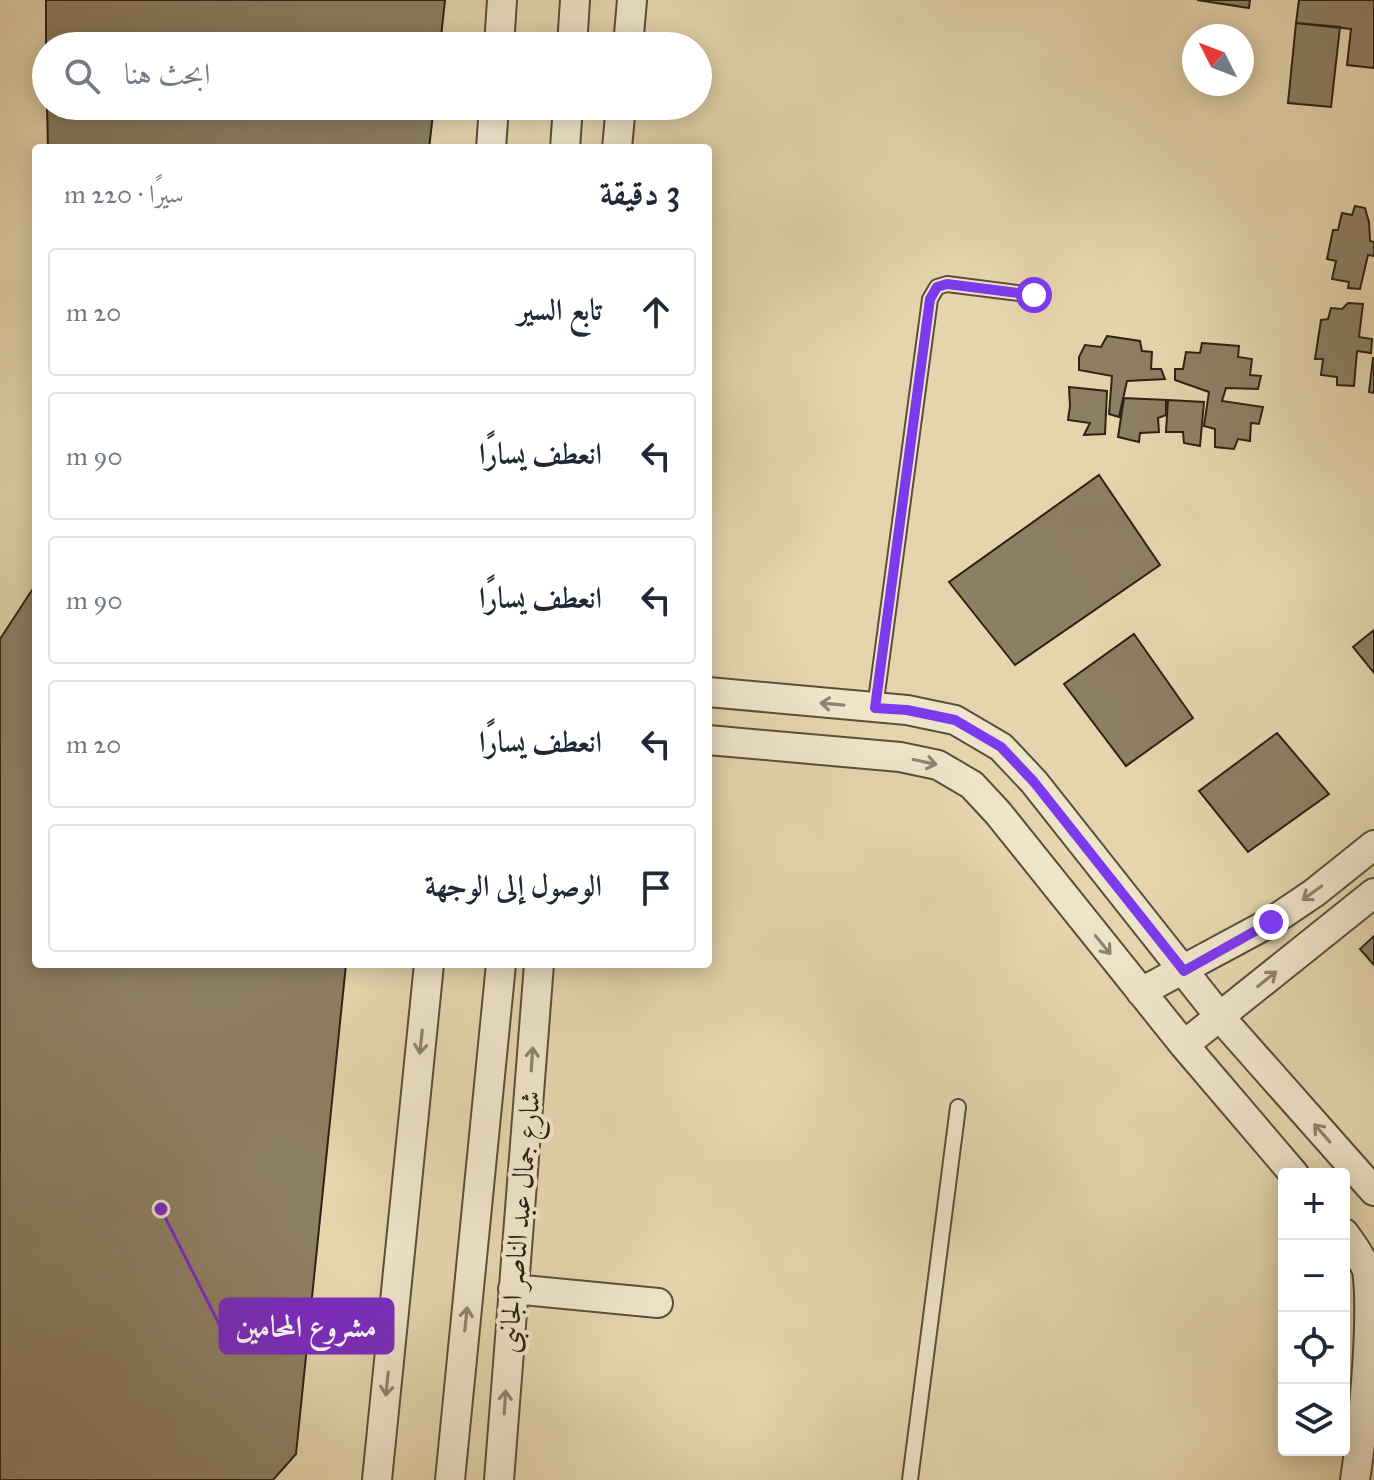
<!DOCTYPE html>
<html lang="ar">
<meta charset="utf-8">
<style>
:root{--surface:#fff;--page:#f6f6f7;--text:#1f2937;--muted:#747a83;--line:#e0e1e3}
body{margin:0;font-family:"IM FELL Great Primer",Amiri,serif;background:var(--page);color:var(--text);direction:rtl}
.controls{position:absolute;right:24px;bottom:24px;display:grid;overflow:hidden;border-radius:8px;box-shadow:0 4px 20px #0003}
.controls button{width:72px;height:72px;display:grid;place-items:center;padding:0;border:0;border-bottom:2px solid var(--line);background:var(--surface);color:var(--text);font:40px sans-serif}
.compass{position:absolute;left:1182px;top:24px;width:72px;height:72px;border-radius:50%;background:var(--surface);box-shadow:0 4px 20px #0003;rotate:312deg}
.stop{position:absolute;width:24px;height:24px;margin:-18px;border:6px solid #7c3aed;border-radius:50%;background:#fff}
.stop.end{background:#7c3aed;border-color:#fff;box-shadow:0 2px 8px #0008}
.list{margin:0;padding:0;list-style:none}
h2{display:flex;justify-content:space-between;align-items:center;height:104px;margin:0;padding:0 32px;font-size:34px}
h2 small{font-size:26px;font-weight:400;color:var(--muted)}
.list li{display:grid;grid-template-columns:52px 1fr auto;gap:24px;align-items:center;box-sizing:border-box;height:128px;margin:0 16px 16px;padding:0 16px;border:2px solid var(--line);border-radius:8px}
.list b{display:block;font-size:30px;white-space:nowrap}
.list em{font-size:26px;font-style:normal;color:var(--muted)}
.icon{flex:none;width:44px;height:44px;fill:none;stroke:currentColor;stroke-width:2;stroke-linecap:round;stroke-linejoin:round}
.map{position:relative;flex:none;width:1374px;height:1480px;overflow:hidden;direction:ltr}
.search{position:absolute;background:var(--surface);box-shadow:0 4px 20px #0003;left:32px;top:32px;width:680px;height:88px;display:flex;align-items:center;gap:20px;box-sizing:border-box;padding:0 28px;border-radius:44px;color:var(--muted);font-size:30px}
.panel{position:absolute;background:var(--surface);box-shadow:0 4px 20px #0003;left:32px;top:144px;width:680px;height:824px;border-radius:8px;direction:rtl}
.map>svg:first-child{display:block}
</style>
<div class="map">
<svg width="1374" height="1480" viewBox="0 0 1374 1480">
<rect width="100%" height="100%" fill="#e5d5ad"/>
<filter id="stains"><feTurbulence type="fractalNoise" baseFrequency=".0025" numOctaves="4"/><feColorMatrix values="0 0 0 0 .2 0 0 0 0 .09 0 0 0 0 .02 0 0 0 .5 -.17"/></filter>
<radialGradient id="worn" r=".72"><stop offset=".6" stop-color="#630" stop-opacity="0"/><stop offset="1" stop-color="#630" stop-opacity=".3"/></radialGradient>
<path fill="#8d7f64" stroke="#2d2215" stroke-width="2" d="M46 0H445L440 46H46Z
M1197 0H1250L1249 8Z
M1299 0H1374V68L1347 65 1351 29 1296 23Z
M1296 23 1340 27 1331 107 1288 103Z
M47 106H434L429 148H48Z
M1355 206 1365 208 1369 222 1370 241 1374 242V256L1368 255 1360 289 1348 288 1349 282 1332 279 1336 261 1327 259 1333 230H1338L1342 213 1352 215Z
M1348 303 1363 304 1359 337 1372 339 1371 353 1357 351 1354 386 1337 385V377L1321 375 1323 359H1315L1321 320 1328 319 1331 308 1342 309Z
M1107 336 1140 341 1142 351 1152 352 1151 369H1161L1165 379 1127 381 1119 417 1109 414 1112 376 1079 370V357L1085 345 1101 347Z
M1202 343 1239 346 1238 357 1252 359 1250 375 1261 376 1258 389 1226 388 1222 401 1263 407 1259 424 1251 423 1250 441 1238 439 1234 449 1215 447V429L1204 426 1209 392 1175 380V369H1183L1186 352 1200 353Z
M1373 358H1374V393L1369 392Z
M1069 387 1107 391 1105 434 1084 435 1090 423 1068 420 1070 406Z
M1124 398 1166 400V415L1158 418 1159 432 1140 433 1139 442 1118 437Z
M1168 400 1204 402 1200 446 1184 443 1183 432H1166Z
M1099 475 1160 565 1015 665 949 582Z
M36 584V964H346L296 1454 273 1480H0V639Z
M1374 630V673L1353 647Z
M1134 634 1193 718 1126 766 1064 684Z
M1277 733 1329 794 1248 852 1199 791Z
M1374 936V965L1360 949Z"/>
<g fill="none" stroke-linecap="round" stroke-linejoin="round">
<g stroke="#5b4f3b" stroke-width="18">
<path id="service" d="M875 708 930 299 937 287 947 284 1034 295
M910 1480 958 1107"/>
</g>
<g stroke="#5b4f3b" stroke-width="32">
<path id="minor" d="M499 46 502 0
M572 46 575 0
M628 46 632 0
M491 148 494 106
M565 148 568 106
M617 148 621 106
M708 692 907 710 955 720 1001 747 1034 782 1220 1017 1374 1191
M708 740 900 757 938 765 972 785 998 813 1184 1045 1294 1174
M1141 992 1271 922 1314 893 1374 845
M1184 1045 1374 893
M1344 1233C1353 1245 1361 1257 1367 1270 1374 1317 1363 1429 1355 1480
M513 1289 658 1303
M377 1480 429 964
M450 1480 501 964
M499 1480 539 964"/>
</g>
<use href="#service" stroke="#eee4ca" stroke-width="14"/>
<use href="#minor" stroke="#eee4ca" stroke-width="28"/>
</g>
<defs><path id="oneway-shaft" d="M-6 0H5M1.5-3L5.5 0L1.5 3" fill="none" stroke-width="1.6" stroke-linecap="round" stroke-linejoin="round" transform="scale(2)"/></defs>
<g stroke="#8e8370">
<use href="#oneway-shaft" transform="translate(832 704) rotate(-175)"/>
<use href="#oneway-shaft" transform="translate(925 762) rotate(12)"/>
<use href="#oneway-shaft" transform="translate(1312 893) rotate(144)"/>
<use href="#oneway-shaft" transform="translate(1103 945) rotate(51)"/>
<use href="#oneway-shaft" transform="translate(1267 979) rotate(-39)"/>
<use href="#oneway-shaft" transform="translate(421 1042) rotate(96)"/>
<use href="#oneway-shaft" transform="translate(532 1059) rotate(-86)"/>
<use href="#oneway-shaft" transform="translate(1322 1133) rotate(-131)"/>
<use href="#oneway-shaft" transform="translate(466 1319) rotate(-84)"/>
<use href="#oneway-shaft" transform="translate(387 1384) rotate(96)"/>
<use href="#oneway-shaft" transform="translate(505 1402) rotate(-86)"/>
</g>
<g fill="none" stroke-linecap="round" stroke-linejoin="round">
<path stroke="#7c3aed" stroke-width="10" d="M1034 295 947 284 937 287 930 299 875 708 907 710 955 720 1001 747 1034 782 1184 971 1271 922"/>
</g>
<g text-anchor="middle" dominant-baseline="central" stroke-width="8" stroke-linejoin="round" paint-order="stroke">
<g font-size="28" fill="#2d2215" stroke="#eee4ca">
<text transform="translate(519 1222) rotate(-85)">شارع جمال عبد الناصر الجانبى</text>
</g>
</g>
<path fill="none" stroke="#7b2cbf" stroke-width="3" d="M161 1209L220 1326"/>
<circle fill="#7b2cbf" stroke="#eee4ca" stroke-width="3" cx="161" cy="1209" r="8"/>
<rect fill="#7b2cbf" stroke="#7b2cbf" stroke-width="3" x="220" y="1299" width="173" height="54" rx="8"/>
<g font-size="30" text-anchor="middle" font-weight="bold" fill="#fff">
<text x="306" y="1337">مشروع المحامين</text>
</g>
<rect width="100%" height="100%" filter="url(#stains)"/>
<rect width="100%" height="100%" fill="url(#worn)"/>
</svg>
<div class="controls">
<button>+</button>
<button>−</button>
<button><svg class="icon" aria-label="locate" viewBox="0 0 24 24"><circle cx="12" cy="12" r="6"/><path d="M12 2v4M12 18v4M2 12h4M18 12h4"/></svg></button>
<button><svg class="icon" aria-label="layers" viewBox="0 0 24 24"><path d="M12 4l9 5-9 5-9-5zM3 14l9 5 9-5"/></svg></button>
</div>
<svg class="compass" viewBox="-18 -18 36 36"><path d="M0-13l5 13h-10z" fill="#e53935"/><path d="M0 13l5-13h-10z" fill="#747a83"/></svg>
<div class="stop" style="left:1034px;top:295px"></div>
<div class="stop end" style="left:1271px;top:922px"></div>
<div class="search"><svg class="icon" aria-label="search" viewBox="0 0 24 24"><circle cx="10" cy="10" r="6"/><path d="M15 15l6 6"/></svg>ابحث هنا</div>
<section class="panel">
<h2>3 دقيقة<small>سيرًا · 220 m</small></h2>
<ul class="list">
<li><svg class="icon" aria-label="ahead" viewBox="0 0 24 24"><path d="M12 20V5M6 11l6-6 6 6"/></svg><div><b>تابع السير</b></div><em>20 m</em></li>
<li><svg class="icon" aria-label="left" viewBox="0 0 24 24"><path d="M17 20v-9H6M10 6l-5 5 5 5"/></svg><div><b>انعطف يسارًا</b></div><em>90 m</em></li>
<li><svg class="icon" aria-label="left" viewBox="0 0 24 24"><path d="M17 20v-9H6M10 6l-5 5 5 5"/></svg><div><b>انعطف يسارًا</b></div><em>90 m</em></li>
<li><svg class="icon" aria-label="left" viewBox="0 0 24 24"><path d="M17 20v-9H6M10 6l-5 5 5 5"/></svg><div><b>انعطف يسارًا</b></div><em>20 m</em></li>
<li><svg class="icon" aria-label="arrive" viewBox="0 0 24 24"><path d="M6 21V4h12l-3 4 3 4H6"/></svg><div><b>الوصول إلى الوجهة</b></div></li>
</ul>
</section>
</div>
